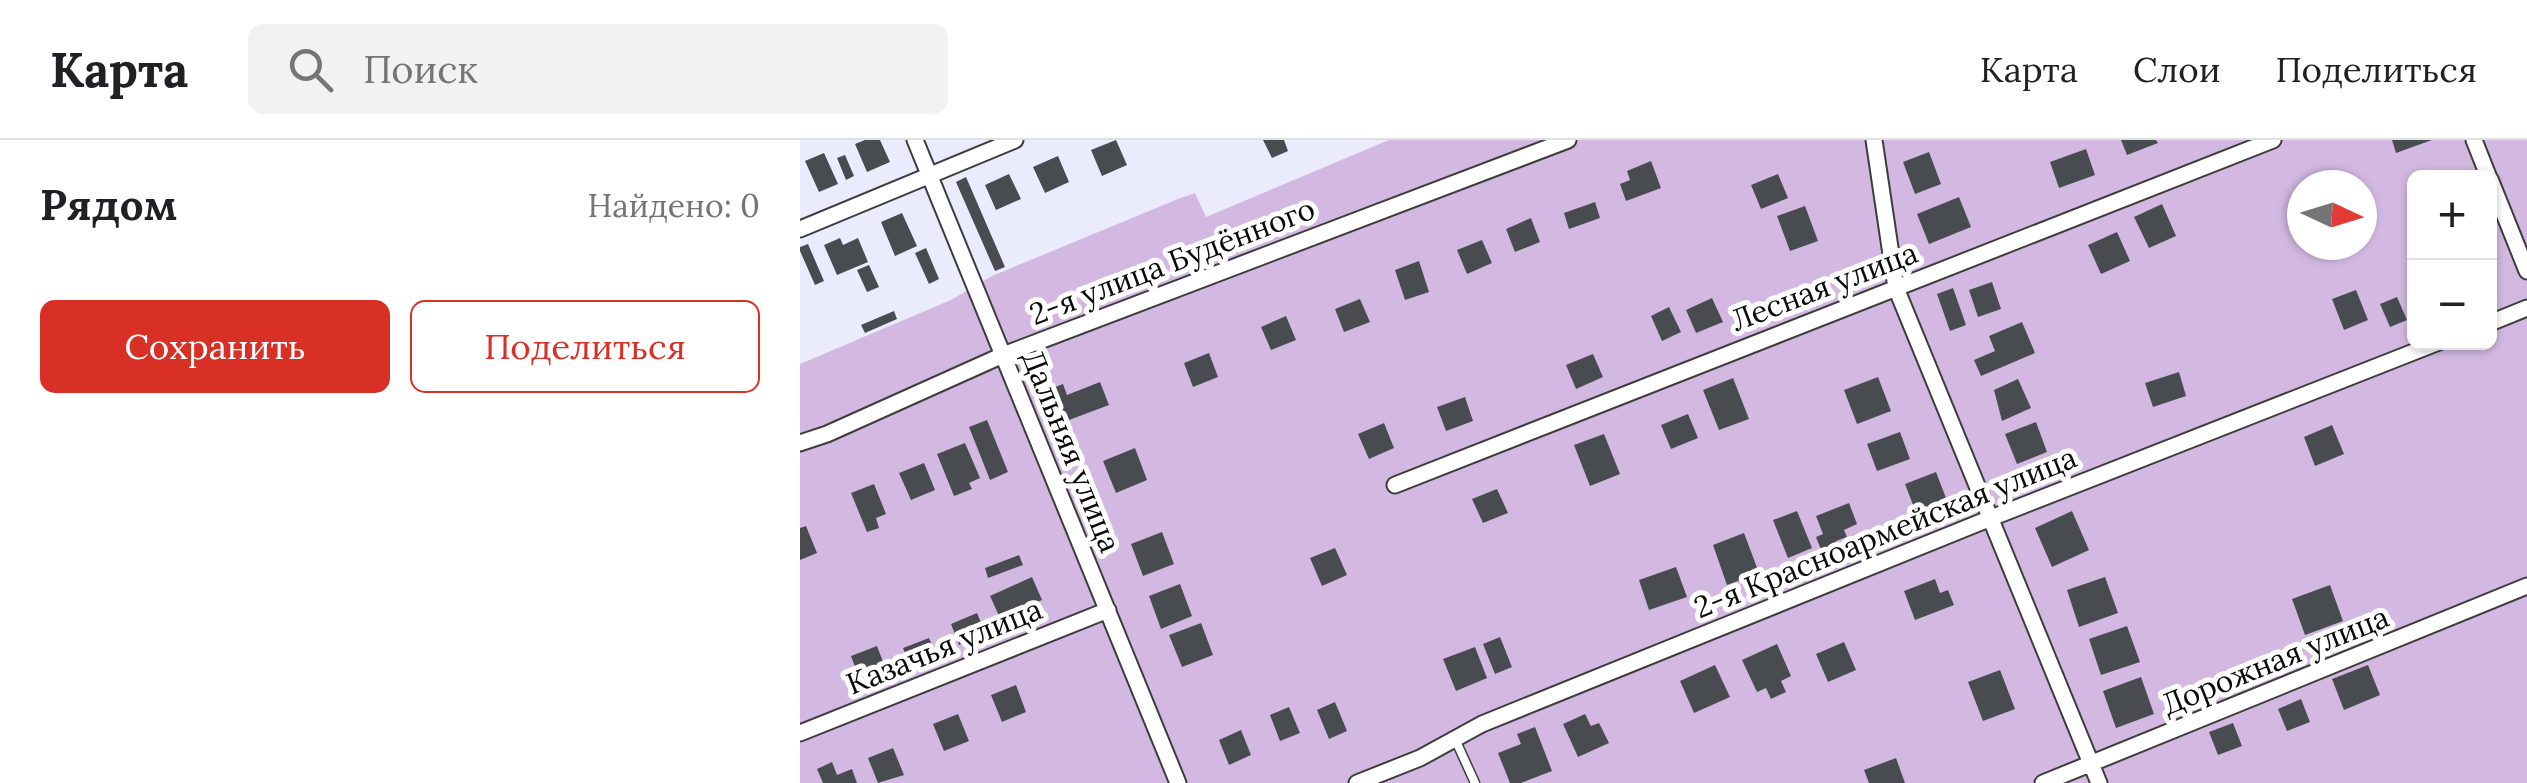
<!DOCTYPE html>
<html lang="ru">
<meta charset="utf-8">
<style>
:root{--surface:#fff;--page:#f2f2f2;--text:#202124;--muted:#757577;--line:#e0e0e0;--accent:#d93025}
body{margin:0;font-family:Lora,serif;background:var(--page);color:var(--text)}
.controls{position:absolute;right:30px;top:30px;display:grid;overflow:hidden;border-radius:15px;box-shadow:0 2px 8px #0004}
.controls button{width:90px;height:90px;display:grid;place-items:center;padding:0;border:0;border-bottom:2px solid var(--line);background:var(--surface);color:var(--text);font:50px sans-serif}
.compass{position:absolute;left:1487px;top:30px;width:90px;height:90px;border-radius:50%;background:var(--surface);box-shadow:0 2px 8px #0004;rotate:94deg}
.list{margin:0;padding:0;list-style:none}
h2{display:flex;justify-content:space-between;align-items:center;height:130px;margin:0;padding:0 40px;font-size:42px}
h2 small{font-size:32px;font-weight:400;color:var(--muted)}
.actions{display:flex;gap:20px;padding:30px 40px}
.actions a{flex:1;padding:22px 0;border:2px solid var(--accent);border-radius:15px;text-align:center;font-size:35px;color:var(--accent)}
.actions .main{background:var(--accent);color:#fff}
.icon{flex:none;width:55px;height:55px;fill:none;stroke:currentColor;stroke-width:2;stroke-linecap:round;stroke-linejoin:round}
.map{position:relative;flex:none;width:1727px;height:643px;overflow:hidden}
header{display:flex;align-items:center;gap:60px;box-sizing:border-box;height:140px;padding:0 50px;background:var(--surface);border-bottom:2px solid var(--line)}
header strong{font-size:48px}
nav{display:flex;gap:55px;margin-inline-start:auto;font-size:35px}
.search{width:700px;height:90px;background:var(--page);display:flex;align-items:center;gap:25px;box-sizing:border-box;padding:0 35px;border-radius:15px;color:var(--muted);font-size:38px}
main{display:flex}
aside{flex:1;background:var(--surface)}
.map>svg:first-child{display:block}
</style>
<header>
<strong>Карта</strong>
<div class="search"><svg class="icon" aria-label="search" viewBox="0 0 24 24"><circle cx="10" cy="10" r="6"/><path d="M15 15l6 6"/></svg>Поиск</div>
<nav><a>Карта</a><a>Слои</a><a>Поделиться</a></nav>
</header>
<main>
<aside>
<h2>Рядом<small>Найдено: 0</small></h2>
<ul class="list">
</ul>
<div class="actions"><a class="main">Сохранить</a><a>Поделиться</a></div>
</aside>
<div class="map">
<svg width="1727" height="643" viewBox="0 0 1727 643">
<rect width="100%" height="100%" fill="#eaebfc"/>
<path fill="#d3b9e2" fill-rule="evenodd" d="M589 0H1727V643H0V224L151 160 192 136 378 59 395 53 406 77ZM1614 38H1690V202H1614ZM1502 45H1562V105H1502Z"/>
<path fill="#484c51" d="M65 0H80L90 22 67 32 55 4Z
M316 0 327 25 302 36 291 10Z
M463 0H484L488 11 472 18Z
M1321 0H1356L1358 3 1327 15Z
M1592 0H1632L1596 13Z
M1286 9 1295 35 1259 48 1250 22Z
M1129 12 1141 44 1115 54 1103 22Z
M24 13 38 44 19 52 5 21Z
M45 15 54 36 46 40 37 18Z
M258 16 269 42 245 53 233 27Z
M851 21 861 48 826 61 820 44 830 40 827 31Z
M209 34 221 59 196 70 185 45Z
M978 34 988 58 961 69 951 45Z
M166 37 205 127 195 131 156 42Z
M1159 57 1171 87 1129 104 1117 74Z
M795 62 800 78 769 89 764 73Z
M1362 64 1376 96 1349 108 1334 77Z
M1005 66 1018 101 990 111 977 76Z
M102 73 117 106 95 116 81 82Z
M731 78 740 102 715 112 706 89Z
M1317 92 1330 121 1301 134 1288 105Z
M40 98 43 105 58 98 68 122 37 135 24 105Z
M682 100 692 123 667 134 657 110Z
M8 104 24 141 15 145 0 111V107Z
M126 108 139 139 129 144 115 113Z
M619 121 629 152 605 160 595 130Z
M69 125 79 147 67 152 57 130Z
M1192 142 1201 169 1178 177 1169 150Z
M1153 148 1166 185 1150 191 1137 154Z
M1556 150 1568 180 1544 190 1532 159Z
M1597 157 1607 180 1590 187 1580 164Z
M912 158 923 182 896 193 886 170Z
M560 159 570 182 544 192 535 169Z
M869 167 881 192 862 201 851 176Z
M94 171 97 179 65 193 61 185Z
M486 176 496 200 471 210 461 187Z
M1222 182 1235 213 1181 236 1174 220 1195 211 1189 196Z
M409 213 418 237 393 247 384 223Z
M793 214 803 237 776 249 766 225Z
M1379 232 1386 256 1353 267 1345 243Z
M1078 237 1091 271 1057 284 1044 250Z
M933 238 949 279 919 290 903 250Z
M1218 239 1231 268 1202 281 1194 250Z
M300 242 309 265 261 283 248 250 263 244 267 255Z
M665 257 673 281 646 291 637 267Z
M888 274 898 298 871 309 861 285Z
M187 280 208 332 190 340 169 287Z
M1236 282 1247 312 1217 324 1205 294Z
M584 283 594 308 569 319 558 294Z
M1532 285 1544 314 1515 326 1504 297Z
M1100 292 1110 319 1077 331 1067 304Z
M804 294 820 334 790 346 774 305Z
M165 303 180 338 169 343 172 349 154 356 137 314Z
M335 308 347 340 316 353 303 321Z
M124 323 135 350 111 360 99 333Z
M1136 332 1151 371 1120 383 1105 344Z
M74 344 86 374 76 378 79 388 67 392 51 353Z
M697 349 708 373 683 383 672 359Z
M1049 363 1057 384 1044 390 1047 397 1036 401 1040 411 1024 417 1016 397 1023 394 1016 376Z
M997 371 1012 408 988 418 973 380Z
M1272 371 1289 410 1252 427 1235 388Z
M6 386 17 413 0 420V388Z
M362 392 374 424 343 436 331 404Z
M944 393 959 433 927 445 913 405Z
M535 408 547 435 522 446 510 418Z
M219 415 223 425 188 438 185 428Z
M876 427 887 457 849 470 839 440Z
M232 437 242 460 200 478 190 456Z
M1305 437 1318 473 1279 487 1267 450Z
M1135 439 1140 453 1148 450 1154 465 1115 480 1104 451Z
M380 444 392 476 361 489 349 456Z
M1530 445 1543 481 1505 495 1492 459Z
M177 473 186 495 159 505 151 484Z
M401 483 413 515 382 527 369 495Z
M1327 486 1340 522 1301 535 1289 499Z
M700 497 712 527 695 534 683 504Z
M129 498 138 520 112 530 103 508Z
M1044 502 1056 530 1028 542 1016 514Z
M977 504 991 536 981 541 986 552 971 559 966 548 957 552 942 520Z
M77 506 85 527 59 538 51 516Z
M675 507 687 538 656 551 643 519Z
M915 525 930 557 894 573 880 541Z
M1568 525 1580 555 1544 570 1532 539Z
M1200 530 1215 569 1183 581 1168 542Z
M1341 537 1354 574 1316 588 1303 551Z
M216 545 226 572 202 582 191 555Z
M1501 559 1510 582 1487 591 1478 569Z
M535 562 547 591 529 599 517 570Z
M489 567 500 593 480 601 470 575Z
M158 574 169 601 144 611 133 584Z
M785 574 791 586 799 583 809 603 778 617 763 584Z
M1433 583 1442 606 1418 615 1409 592Z
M735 587 752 631 721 643H710L698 613 721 604 717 594Z
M441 590 451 615 429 625 419 600Z
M93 608 104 635 78 643 68 618Z
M1096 618 1105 643H1069L1064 630Z
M32 622 37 635 52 629 57 643H23L17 629Z"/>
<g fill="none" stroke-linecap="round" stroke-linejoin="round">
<g stroke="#3d3d3d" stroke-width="11">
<path id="lane" d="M655 599 675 643"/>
</g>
<g stroke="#3d3d3d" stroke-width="19">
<path id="street" d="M115 0 378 643
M1074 0 1096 148 1299 643
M1674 0 1689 38
M1690 39 1727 131
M0 89 215 0
M1690 183 1727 168
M0 303 27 294 203 215 768 0
M595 345 1473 0
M0 593 308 470
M557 643 620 618 682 584 1191 378 1639 202
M1243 643 1727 446"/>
</g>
<use href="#lane" stroke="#fff" stroke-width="8"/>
<use href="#street" stroke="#fff" stroke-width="15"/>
</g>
<g text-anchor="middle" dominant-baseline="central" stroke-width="10" stroke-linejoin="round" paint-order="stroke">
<g font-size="30" fill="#0a0a0a" stroke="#fff">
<text transform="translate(372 121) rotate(-21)">2-я улица Будённого</text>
<text transform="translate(1024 146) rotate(-21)">Лесная улица</text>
<text transform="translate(272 311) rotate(68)">Дальняя улица</text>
<text transform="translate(1085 392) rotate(-22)">2-я Красноармейская улица</text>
<text transform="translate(144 506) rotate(-22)">Казачья улица</text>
<text transform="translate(1475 520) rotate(-22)">Дорожная улица</text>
</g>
</g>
</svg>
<div class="controls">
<button>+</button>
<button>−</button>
</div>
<svg class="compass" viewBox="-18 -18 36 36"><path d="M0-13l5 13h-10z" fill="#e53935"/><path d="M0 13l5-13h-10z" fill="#757577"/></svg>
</div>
</main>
